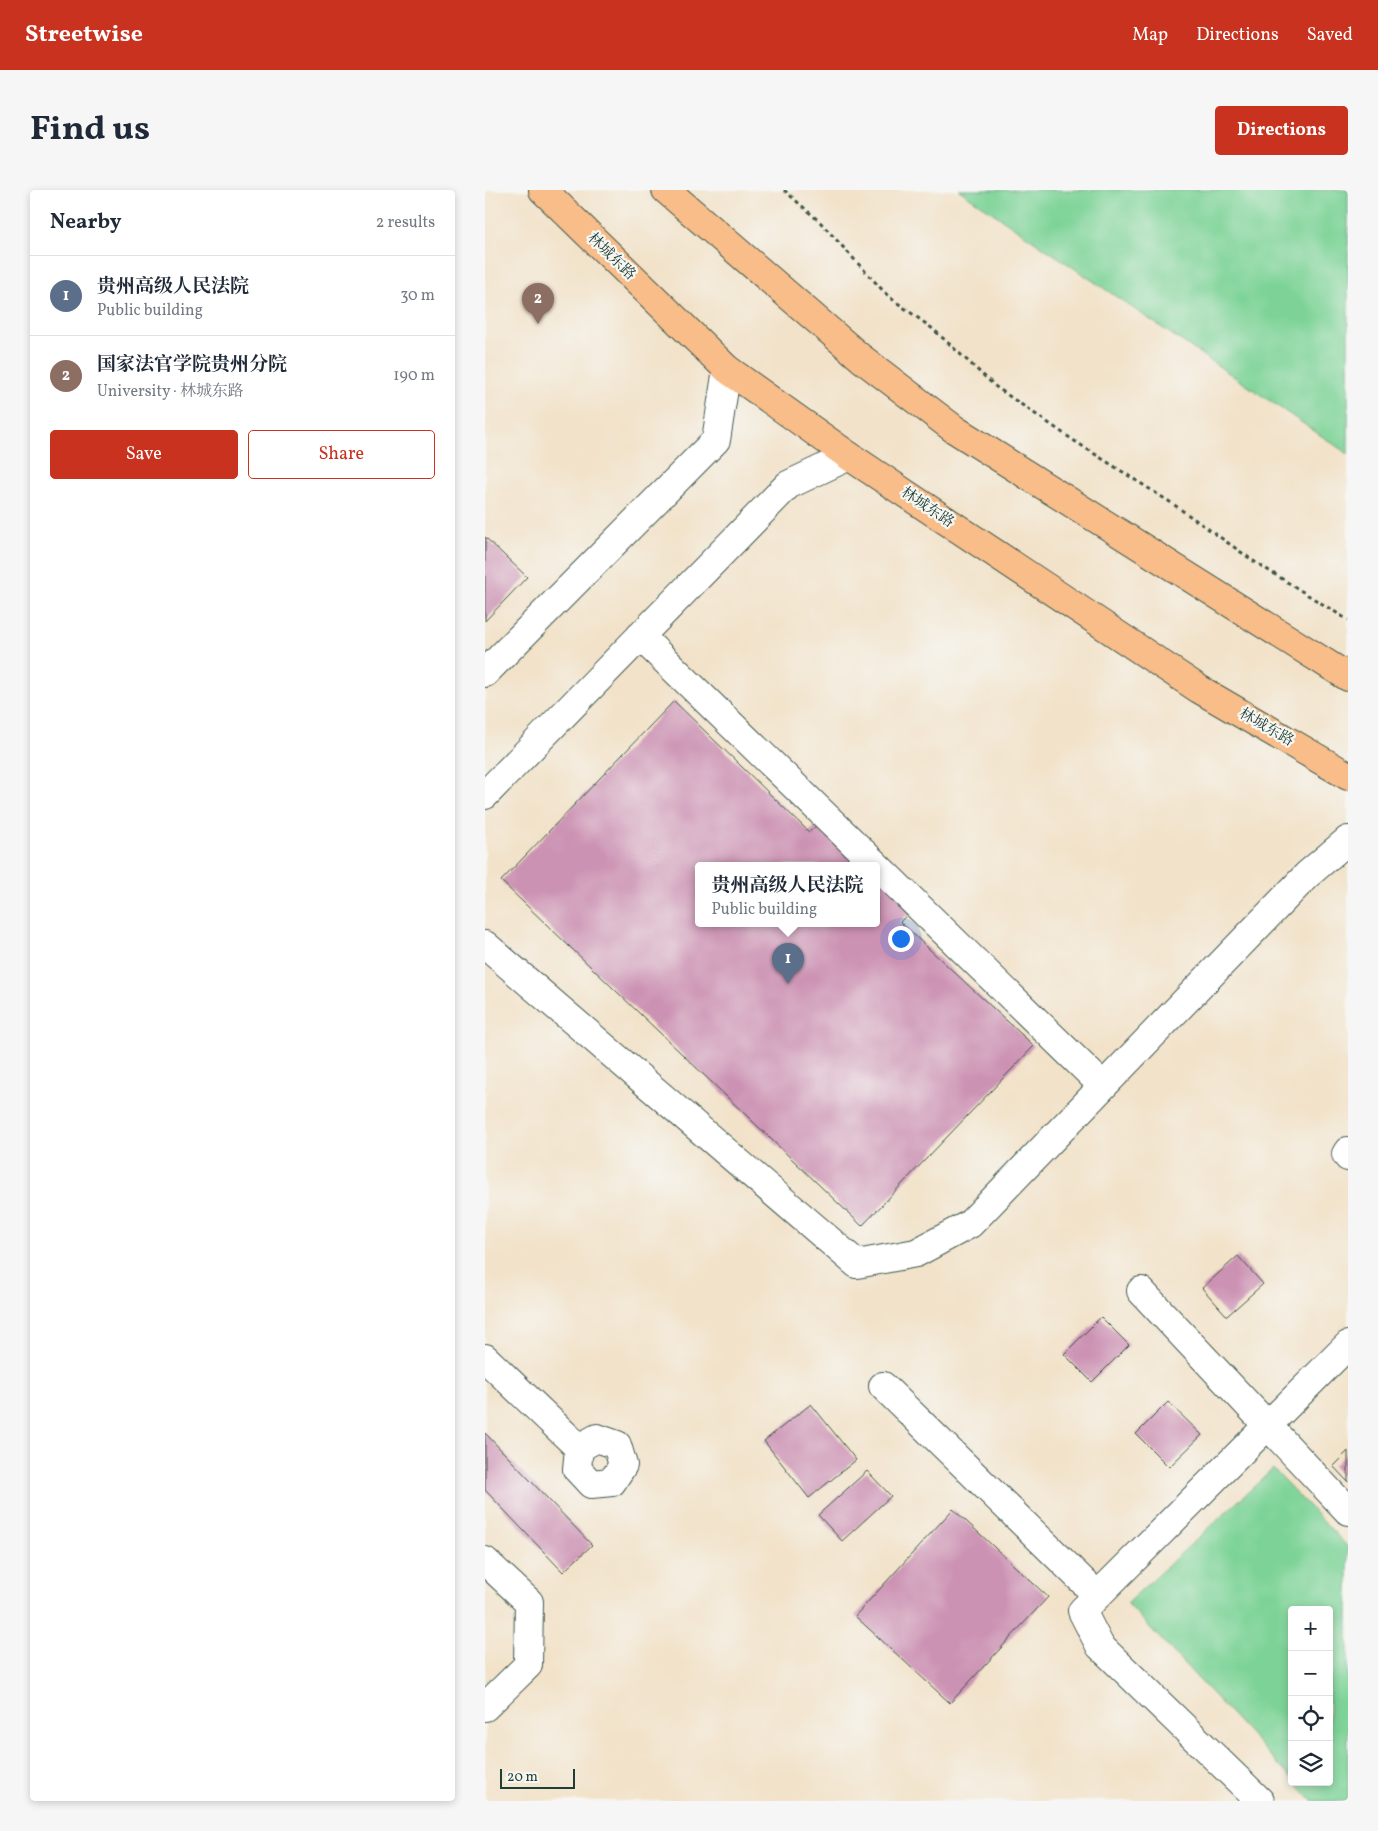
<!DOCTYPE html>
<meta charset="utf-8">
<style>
:root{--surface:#fff;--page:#f6f6f7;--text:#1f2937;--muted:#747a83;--line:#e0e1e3;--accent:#c8321e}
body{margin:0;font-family:Vollkorn,"Noto Serif SC",serif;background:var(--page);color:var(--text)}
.controls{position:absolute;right:15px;bottom:15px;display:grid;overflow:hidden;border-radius:5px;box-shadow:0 2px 8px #0003}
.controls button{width:45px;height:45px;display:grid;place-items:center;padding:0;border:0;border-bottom:1px solid var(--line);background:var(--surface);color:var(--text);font:25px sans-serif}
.scale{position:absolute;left:15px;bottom:12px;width:75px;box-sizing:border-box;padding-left:5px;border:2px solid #1f3d34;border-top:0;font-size:14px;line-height:18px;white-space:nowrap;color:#1f3d34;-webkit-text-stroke:4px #f6f6f2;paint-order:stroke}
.you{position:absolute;left:415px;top:748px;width:18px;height:18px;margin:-12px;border:4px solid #fff;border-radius:50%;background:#1a73e8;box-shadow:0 0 0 8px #1a73e833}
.badge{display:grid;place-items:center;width:32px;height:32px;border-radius:50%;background:var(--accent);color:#fff;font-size:16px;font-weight:700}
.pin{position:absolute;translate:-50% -41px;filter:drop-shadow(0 1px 2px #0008)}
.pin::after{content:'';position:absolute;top:26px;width:18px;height:15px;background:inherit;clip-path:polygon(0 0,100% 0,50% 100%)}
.popup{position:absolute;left:210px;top:672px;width:185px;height:65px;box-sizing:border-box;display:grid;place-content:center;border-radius:5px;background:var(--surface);filter:drop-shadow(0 1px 4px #0005);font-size:16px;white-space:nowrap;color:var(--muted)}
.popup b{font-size:19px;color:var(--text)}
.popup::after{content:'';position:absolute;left:50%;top:100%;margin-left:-10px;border:10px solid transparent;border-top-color:var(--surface)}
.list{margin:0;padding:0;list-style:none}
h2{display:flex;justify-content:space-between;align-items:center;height:65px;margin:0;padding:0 20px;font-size:21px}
h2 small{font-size:16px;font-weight:400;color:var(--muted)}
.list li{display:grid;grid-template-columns:32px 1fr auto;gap:15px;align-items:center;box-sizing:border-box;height:80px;padding:0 20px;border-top:1px solid var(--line)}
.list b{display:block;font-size:19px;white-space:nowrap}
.list p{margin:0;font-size:16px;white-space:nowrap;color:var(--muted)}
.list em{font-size:16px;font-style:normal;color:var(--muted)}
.actions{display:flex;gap:10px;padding:15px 20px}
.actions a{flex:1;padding:11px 0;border:1px solid var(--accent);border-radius:5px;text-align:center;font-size:18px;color:var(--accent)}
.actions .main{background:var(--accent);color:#fff}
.icon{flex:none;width:28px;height:28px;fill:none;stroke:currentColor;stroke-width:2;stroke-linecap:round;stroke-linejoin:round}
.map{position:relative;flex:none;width:863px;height:1611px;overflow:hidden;border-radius:5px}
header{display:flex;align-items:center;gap:30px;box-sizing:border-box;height:70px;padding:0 25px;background:var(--accent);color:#fff}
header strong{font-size:24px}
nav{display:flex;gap:28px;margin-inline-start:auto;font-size:18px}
.intro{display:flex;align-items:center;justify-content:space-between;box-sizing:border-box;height:120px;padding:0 30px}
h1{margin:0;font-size:35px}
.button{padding:12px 22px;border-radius:5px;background:var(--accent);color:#fff;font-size:18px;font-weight:700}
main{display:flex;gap:30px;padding:0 30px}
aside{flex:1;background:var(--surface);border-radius:5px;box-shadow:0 2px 8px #0003}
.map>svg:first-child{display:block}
</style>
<header>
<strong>Streetwise</strong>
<nav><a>Map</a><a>Directions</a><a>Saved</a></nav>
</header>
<div class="intro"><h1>Find us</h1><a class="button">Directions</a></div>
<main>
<aside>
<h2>Nearby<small>2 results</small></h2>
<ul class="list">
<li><span class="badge" style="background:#5c6f8a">1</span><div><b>贵州高级人民法院</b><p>Public building</p></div><em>30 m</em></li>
<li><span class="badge" style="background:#8d6e63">2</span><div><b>国家法官学院贵州分院</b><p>University · 林城东路</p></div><em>190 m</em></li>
</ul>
<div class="actions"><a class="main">Save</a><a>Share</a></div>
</aside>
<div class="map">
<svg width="863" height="1611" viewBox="0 0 863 1611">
<rect width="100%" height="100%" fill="#f6f6f2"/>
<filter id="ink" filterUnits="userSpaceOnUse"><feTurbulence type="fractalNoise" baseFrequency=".02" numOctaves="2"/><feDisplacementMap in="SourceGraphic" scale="10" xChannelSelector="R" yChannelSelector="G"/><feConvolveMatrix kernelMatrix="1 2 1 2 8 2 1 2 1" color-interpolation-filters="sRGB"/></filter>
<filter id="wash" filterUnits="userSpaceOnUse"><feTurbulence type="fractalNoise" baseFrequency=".0096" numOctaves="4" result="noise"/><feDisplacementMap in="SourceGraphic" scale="20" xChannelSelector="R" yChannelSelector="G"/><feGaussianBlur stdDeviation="1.12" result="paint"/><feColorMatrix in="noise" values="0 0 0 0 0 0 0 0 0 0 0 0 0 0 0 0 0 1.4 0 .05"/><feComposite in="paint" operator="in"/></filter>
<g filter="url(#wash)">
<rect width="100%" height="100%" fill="#f2e2c9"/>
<path fill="#7dd397" stroke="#4e8866" d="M474 0H863V264Z
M788 1279 863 1357V1611H827L810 1592H844V1420H807V1589L642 1413Z"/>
<g id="blocks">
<path fill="#cc92b3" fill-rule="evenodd" d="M0 347 42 387 0 431Z
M189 511 324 642 346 624 434 712 415 732 549 856 377 1036 16 691ZM214 675H392V733H214Z
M753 1066 778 1094 742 1126 717 1098Z
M616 1127 644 1155 607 1192 579 1164Z
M683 1212 717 1245 684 1277 651 1244Z
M326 1214 371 1270 324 1308 279 1251Z
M0 1243 107 1355 78 1382 0 1300Z
M863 1261V1292L848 1276Z
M382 1281 406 1306 357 1351 333 1325Z
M468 1319 563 1407 465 1513 370 1426Z"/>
</g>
</g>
<g filter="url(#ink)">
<use href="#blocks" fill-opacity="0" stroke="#3f564a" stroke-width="1"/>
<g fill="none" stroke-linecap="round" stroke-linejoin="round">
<g stroke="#3f564a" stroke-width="30">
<path id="minor" d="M155 446 391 675
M0 483 231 250 242 179
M0 605 303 295 364 266
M392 676 618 896
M0 755 372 1074 431 1063 485 1034 822 685 863 650
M863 961 861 964 863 967
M656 1101 863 1321
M0 1168 94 1258
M398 1196 612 1405
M112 1248 132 1255 138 1275 127 1292 106 1294 92 1279 94 1258Z
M0 1371 44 1412 43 1475 0 1517
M775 1611 615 1456 597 1421 863 1155"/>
</g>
<g stroke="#3f564a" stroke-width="30">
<path id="major" d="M58 0 242 179 364 266 714 499 863 586
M181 0 376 168 469 239 863 487"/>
</g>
<path stroke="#3f564a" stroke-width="3" stroke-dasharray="4 4" stroke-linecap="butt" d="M299 0 335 32 403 106 448 139 511 197 591 252 688 314 770 372 863 430"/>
<use href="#minor" stroke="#fff" stroke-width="28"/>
<use href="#major" stroke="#f8bd89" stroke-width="28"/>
</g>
</g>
<g text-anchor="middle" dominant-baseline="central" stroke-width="4.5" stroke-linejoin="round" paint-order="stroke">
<g font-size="15" fill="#1f3d34" stroke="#f6f6f2">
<text transform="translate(126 67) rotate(44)">林城东路</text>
<text transform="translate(442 318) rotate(34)">林城东路</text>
<text transform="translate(781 538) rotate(30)">林城东路</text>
</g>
</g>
</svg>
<div class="controls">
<button>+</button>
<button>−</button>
<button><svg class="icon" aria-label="locate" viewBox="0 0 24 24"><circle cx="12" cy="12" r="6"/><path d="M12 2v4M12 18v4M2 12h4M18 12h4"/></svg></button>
<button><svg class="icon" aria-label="layers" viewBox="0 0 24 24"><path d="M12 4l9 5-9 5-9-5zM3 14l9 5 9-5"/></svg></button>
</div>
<div class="scale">20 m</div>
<div class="you"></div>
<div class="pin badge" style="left:303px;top:794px;background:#5c6f8a">1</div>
<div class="popup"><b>贵州高级人民法院</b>Public building</div>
<div class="pin badge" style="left:53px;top:134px;background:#8d6e63">2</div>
</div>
</main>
